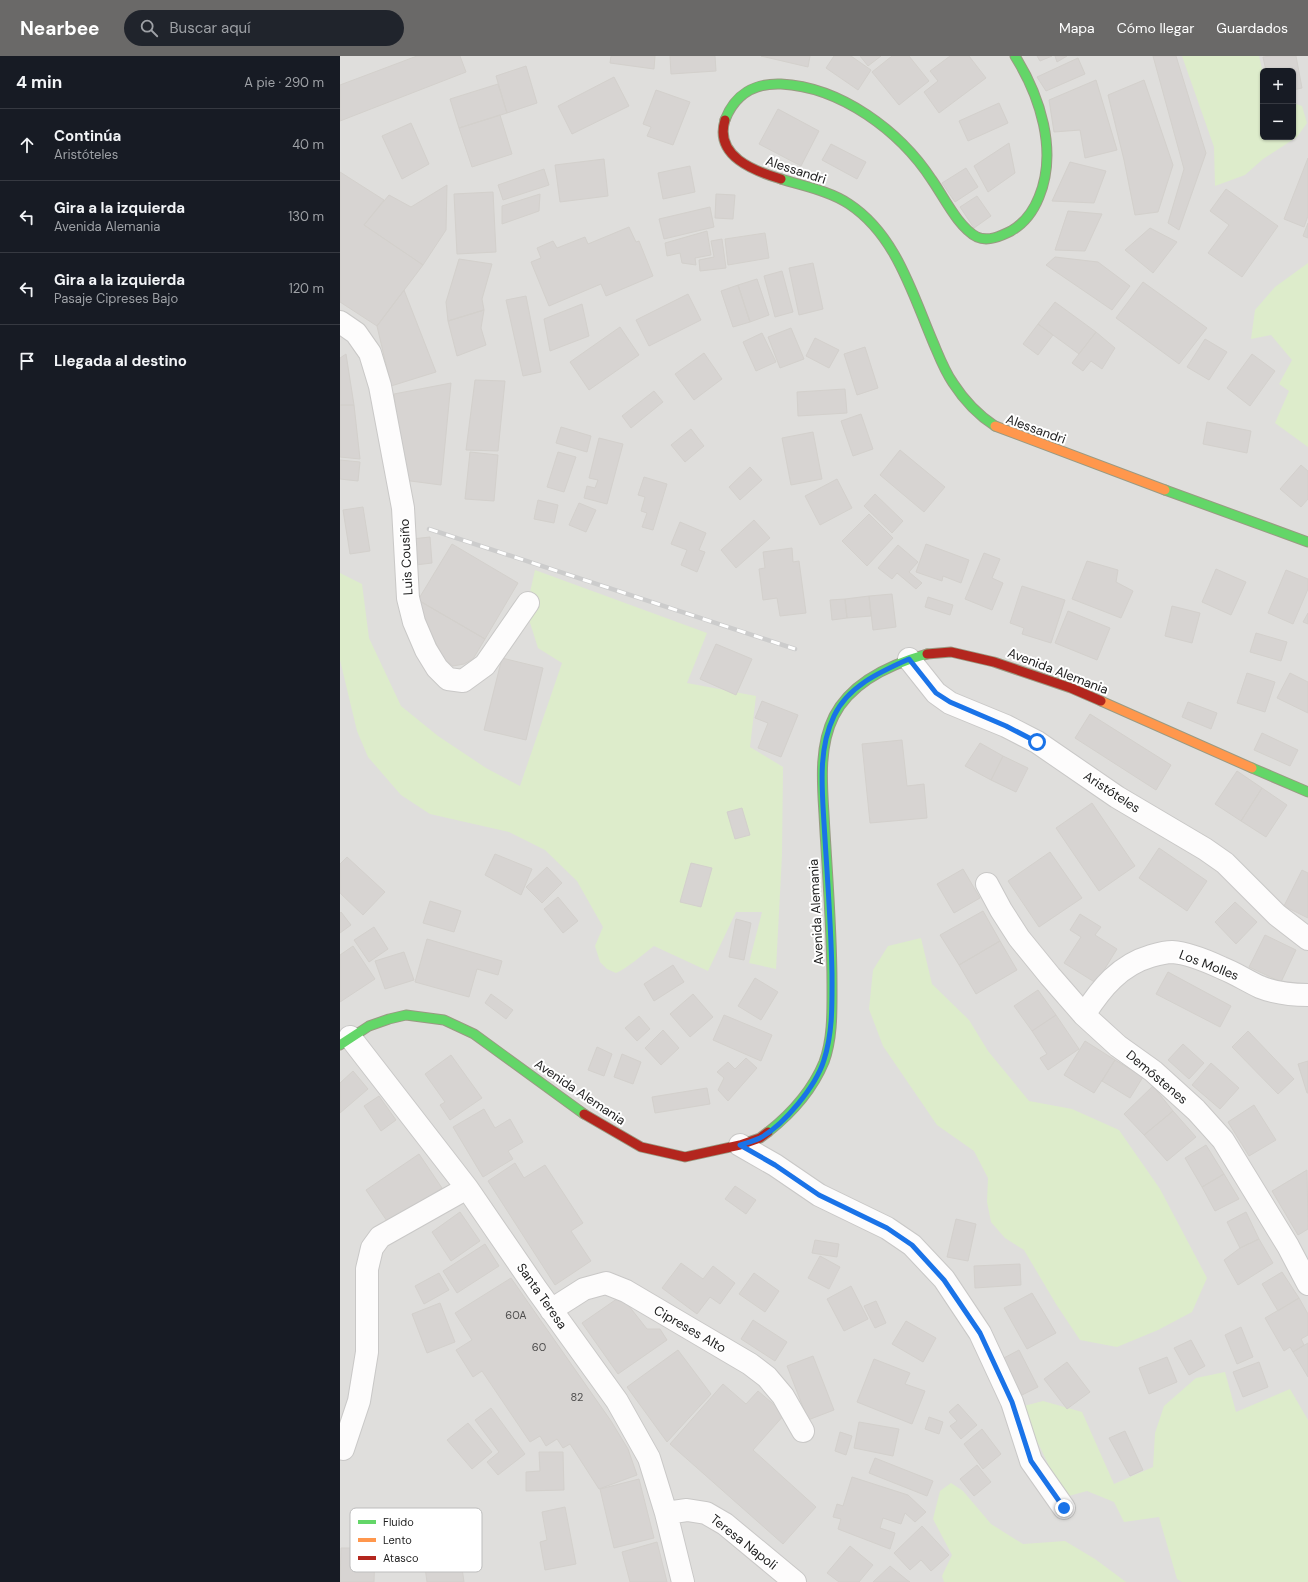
<!DOCTYPE html>
<html lang="es">
<meta charset="utf-8">
<style>
:root{--surface:#171b24;--page:#20242c;--text:#f1f3f6;--muted:#9ea1a6;--line:#363941;--accent:#6a6968}
body{margin:0;font-family:"DM Sans",sans-serif;background:var(--page);color:var(--text)}
.controls{position:absolute;right:12px;top:12px;display:grid;overflow:hidden;border-radius:6px;box-shadow:0 1px 3px #0004}
.controls button{width:36px;height:36px;display:grid;place-items:center;padding:0;border:0;border-bottom:1px solid var(--line);background:var(--surface);color:var(--text);font:20px sans-serif}
.stop{position:absolute;width:12px;height:12px;margin:-9px;border:3px solid #1a73e8;border-radius:50%;background:#fff}
.stop.end{background:#1a73e8;border-color:#fff;box-shadow:0 1px 4px #0008}
.list{margin:0;padding:0;list-style:none}
h2{display:flex;justify-content:space-between;align-items:center;height:52px;margin:0;padding:0 16px;font-size:17px}
h2 small{font-size:13px;font-weight:400;color:var(--muted)}
.list li{display:grid;grid-template-columns:26px 1fr auto;gap:12px;align-items:center;box-sizing:border-box;height:72px;padding:0 16px;border-top:1px solid var(--line)}
.list b{display:block;font-size:15px;white-space:nowrap}
.list p{margin:0;font-size:13px;white-space:nowrap;color:var(--muted)}
.list em{font-size:13px;font-style:normal;color:var(--muted)}
.icon{flex:none;width:22px;height:22px;fill:none;stroke:currentColor;stroke-width:2;stroke-linecap:round;stroke-linejoin:round}
.map{position:relative;flex:none;width:968px;height:1526px;overflow:hidden}
header{display:flex;align-items:center;gap:24px;box-sizing:border-box;height:56px;padding:0 20px;background:var(--accent);color:#fff}
header strong{font-size:19px}
nav{display:flex;gap:22px;margin-inline-start:auto;font-size:14px}
.search{width:280px;height:36px;background:var(--page);display:flex;align-items:center;gap:10px;box-sizing:border-box;padding:0 14px;border-radius:22px;color:var(--muted);font-size:15px}
main{display:flex}
aside{flex:1;background:var(--surface)}
.map>svg:first-child{display:block}
</style>
<header>
<strong>Nearbee</strong>
<div class="search"><svg class="icon" aria-label="search" viewBox="0 0 24 24"><circle cx="10" cy="10" r="6"/><path d="M15 15l6 6"/></svg>Buscar aquí</div>
<nav><a>Mapa</a><a>Cómo llegar</a><a>Guardados</a></nav>
</header>
<main>
<aside>
<h2>4 min<small>A pie · 290 m</small></h2>
<ul class="list">
<li><svg class="icon" aria-label="ahead" viewBox="0 0 24 24"><path d="M12 20V5M6 11l6-6 6 6"/></svg><div><b>Continúa</b><p>Aristóteles</p></div><em>40 m</em></li>
<li><svg class="icon" aria-label="left" viewBox="0 0 24 24"><path d="M17 20v-9H6M10 6l-5 5 5 5"/></svg><div><b>Gira a la izquierda</b><p>Avenida Alemania</p></div><em>130 m</em></li>
<li><svg class="icon" aria-label="left" viewBox="0 0 24 24"><path d="M17 20v-9H6M10 6l-5 5 5 5"/></svg><div><b>Gira a la izquierda</b><p>Pasaje Cipreses Bajo</p></div><em>120 m</em></li>
<li><svg class="icon" aria-label="arrive" viewBox="0 0 24 24"><path d="M6 21V4h12l-3 4 3 4H6"/></svg><div><b>Llegada al destino</b></div></li>
</ul>
</aside>
<div class="map">
<svg width="968" height="1526" viewBox="0 0 968 1526">
<rect width="100%" height="100%" fill="#f0eeeb"/>
<path fill="#dfdedc" fill-rule="evenodd" d="M0 0H968V1526H0ZM923 15H953V81H923Z"/>
<path fill="#ddeccb" d="M842 0H919L923 17V81H953V47L962 50 967 67 957 81 923 103 905 119 875 130 874 91Z
M968 207V391L935 367 949 335 939 328 952 304 931 279 911 283 915 254 935 231Z
M195 514 367 577 347 627 416 640 410 691 443 711 442 799 436 913 409 907 422 856H396L368 915 314 890C303 898 288 912 276 917L267 913 260 906 255 890 263 871 237 825 205 794 169 776 90 758 61 739 28 701 17 675 0 604V517L22 528 29 582 61 650 98 680 146 712 180 730 222 607 198 592 186 554Z
M581 882 592 928 629 964 648 995 689 1045 732 1053 779 1074 820 1133 867 1222 852 1256 818 1274 777 1291 740 1284 716 1248 684 1194 665 1182 651 1166 647 1146 648 1122 634 1095 597 1069 543 990 529 953 533 914 548 890Z
M885 1316 896 1356 950 1333 968 1364V1526H842L837 1523 819 1461 784 1466 774 1446 747 1435 725 1441 709 1425 710 1412 699 1389 683 1370 680 1351 703 1345 742 1356 774 1428 813 1411 815 1377 824 1350 856 1322Z
M611 1427 623 1435 651 1468 683 1488 725 1485 755 1503 786 1526H604L602 1520 612 1499 593 1463 600 1435Z"/>
<path fill="#d7d4d2" stroke="#d3d0cc" d="M77 0H120L126 16 0 65V29Z
M271 0H315L314 13 270 7Z
M330 0H375L376 15 331 18Z
M421 0H470L468 11Z
M494 0H511L531 14 518 34 486 12Z
M520 0H541L528 10Z
M552 0H569L589 25 559 49 532 16Z
M610 0H629L646 22 599 57 584 36 598 25 590 15Z
M697 0H712L700 5Z
M715 0H727L717 6Z
M813 0H836L866 97 839 174 828 167 844 113Z
M931 0H956L962 32 953 34V15H926L923 1Z
M738 2 745 18 706 35 697 21Z
M186 10 197 47 167 57 156 20Z
M274 21 289 50 232 78 218 50Z
M756 24 777 94 745 102 740 74 714 76 709 44Z
M804 24 833 109 818 156 795 159 784 104 768 39Z
M158 28 167 57 119 72 110 43Z
M316 34 350 46 333 89 307 80 311 71 303 68Z
M659 47 668 67 628 85 619 65Z
M438 53 479 75 461 110 419 88Z
M160 59 172 98 132 111 119 72Z
M71 67 89 108 62 123 42 80Z
M669 87 675 117 648 136 634 110Z
M491 88 526 106 517 123 482 104Z
M968 102V160L964 171 944 163Z
M264 103 268 140 220 146 215 109Z
M730 106 766 115 754 147 712 145Z
M350 110 355 136 323 143 318 117Z
M626 112 638 131 615 146 602 127Z
M204 113 209 129 163 144 158 129Z
M0 116 44 144 24 169 83 209 37 270 0 246Z
M107 129 106 174 83 209 24 169 49 139 71 151Z
M886 133 938 170 902 221 868 197 889 169 870 155Z
M153 136 156 196 117 198 114 138Z
M200 138 199 155 162 168V150Z
M376 138 395 139 393 163 375 162Z
M637 140 651 160 634 172 620 151Z
M370 151 374 171 324 183 319 163Z
M728 155 762 158 745 195 715 194Z
M968 167V182L963 180Z
M289 171 296 186 299 185 313 220 266 240 261 228 209 250 191 206 201 202 197 192 213 185 217 192 245 181 248 188Z
M810 172 837 186 813 217 785 194Z
M367 175 371 199 355 202 356 209 342 207 340 197 327 200 325 187Z
M425 177 429 202 388 209 385 183Z
M382 183 386 212 360 215 359 204 374 201 371 185Z
M715 201 758 206 790 230 772 254 706 209Z
M119 203 152 208 142 243 144 254 108 265 106 246Z
M473 207 483 253 459 259 449 212Z
M442 215 453 256 435 261 424 220Z
M417 223 429 259 410 266 398 229Z
M803 226 867 272 839 308 776 262Z
M398 229 410 266 393 271 381 235Z
M64 234 96 316 51 330 37 270Z
M348 238 361 264 309 290 296 264Z
M186 240 201 316 183 320 166 244Z
M715 246 756 276 739 298 698 268Z
M242 248 249 280 210 295 204 263Z
M144 254 141 272 146 289 117 300 108 265Z
M698 268 713 279 698 299 683 288Z
M280 271 299 299 249 334 230 306Z
M451 272 464 303 440 312 428 281Z
M756 276 775 292 762 313 751 305 743 315 732 307Z
M422 277 436 306 416 315 403 286Z
M475 282 499 294 489 312 466 300Z
M865 283 887 296 869 324 847 311Z
M525 291 538 332 517 339 504 298Z
M364 297 382 323 354 344 335 318Z
M6 298 14 349H0V302Z
M912 298 935 315 910 350 887 332Z
M135 324 165 325 158 395 126 394Z
M111 327 101 429 63 424 54 338Z
M505 333 507 357 458 360 457 336Z
M314 335 323 346 291 372 282 360Z
M0 349H14L20 403 0 401Z
M521 358 533 393 513 400 501 365Z
M867 366 911 375 907 397 863 388Z
M221 371 251 380 247 396 216 387Z
M351 373 364 390 345 406 331 389Z
M473 376 482 423 451 429 442 382Z
M259 382 283 388 267 448 244 442 247 430 255 432 258 424 249 422Z
M560 394 605 431 584 456 540 419Z
M130 396 158 399 154 445 125 443Z
M218 396 236 401 224 436 207 431Z
M0 404 20 406 18 425 0 423Z
M961 409 968 415V443L961 451 940 433Z
M410 411 422 424 400 444 389 431Z
M304 421 327 428 313 474 302 471 307 457 301 455 305 441 298 439Z
M497 423 512 452 480 469 465 440Z
M535 438 563 465 552 477 524 450Z
M198 444 218 449 214 467 194 463Z
M239 447 256 454 246 476 229 469Z
M23 451 30 495 10 498 3 454Z
M529 458 553 482 527 510 502 485Z
M414 464 430 482 396 512 381 494Z
M340 466 366 477 359 494 365 496 357 516 341 509 347 494 331 488Z
M90 481 92 507 75 509 72 483Z
M112 488 178 527 145 583 78 544Z
M586 488 629 504 621 527 603 520 602 525 576 516Z
M558 489 578 506 569 516 582 527 576 533 557 517 552 523 538 512Z
M452 492 453 506 459 505 466 557 440 560 437 542 423 544 419 513 425 512 423 496Z
M644 497 660 503 652 522 663 527 652 554 625 543Z
M747 505 778 514 776 526 793 535 781 562 732 543Z
M876 513 906 526 891 559 862 546Z
M946 514 968 523V533L953 568 928 557Z
M682 530 725 544 711 587 682 578 684 572 670 567Z
M552 538 556 571 533 574 529 540Z
M529 540 531 560 507 562 505 543Z
M588 541 613 549 610 559 585 551Z
M505 543 507 562 492 564 490 544Z
M78 544 145 583 133 603 124 608 113 610 105 604 77 553Z
M832 550 860 557 852 587 825 580Z
M728 555 770 572 757 604 715 587Z
M968 557V568L963 566Z
M916 577 947 586 941 605 910 596Z
M376 588 412 603 396 639 360 623Z
M162 602 203 612 186 684 144 674Z
M907 617 935 626 925 656 897 647Z
M950 617 968 626V657L937 642Z
M422 645 458 659 441 701 418 692 428 667 415 662Z
M848 646 877 657 871 673 842 661Z
M750 658 831 709 816 734 735 682Z
M922 677 958 694 950 710 914 694Z
M562 684 567 730 584 728 587 762 530 767 522 688Z
M640 687 663 700 651 724 625 710Z
M663 700 688 712 676 736 651 724Z
M897 715 922 732 901 765 875 748Z
M922 732 947 749 926 781 901 765Z
M752 747 795 810 759 835 716 772Z
M402 752 410 779 395 783 387 756Z
M819 792 867 825 847 855 799 822Z
M710 796 742 842 699 871 668 825Z
M155 798 192 813 181 839 145 819Z
M7 801 45 836 23 859 0 837V808Z
M351 807 372 812 361 851 340 846Z
M207 811 222 827 202 847 186 831Z
M623 813 640 842 614 857 597 828Z
M962 814 968 817V862L944 850Z
M218 841 238 865 223 877 204 853Z
M90 845 121 855 114 876 83 867Z
M895 846 917 866 896 888 875 866Z
M643 855 660 885 619 909 600 879Z
M1 856 11 869 0 877V857Z
M740 858 761 871 755 879 777 893 756 927 724 907 741 881 730 874Z
M396 863 411 867 404 904 389 901Z
M34 871 48 893 29 906 14 884Z
M925 879 956 894 941 926 909 911Z
M87 883 162 905 158 919 137 913 129 941 75 926Z
M660 885 677 914 636 938 619 909Z
M13 890 35 923 0 946V899Z
M64 896 74 924 45 933 35 905Z
M333 909 344 926 314 945 304 928Z
M828 916 891 950 880 971 816 938Z
M415 922 438 936 421 964 398 950Z
M698 934 716 959 692 975 674 950Z
M151 938 173 954 166 963 145 947Z
M353 938 373 961 350 981 330 958Z
M384 959 432 979 421 1005 373 984Z
M716 959 739 993 708 1014 700 1002 707 998 692 975Z
M299 960 310 973 297 985 285 972Z
M323 974 339 992 321 1009 305 992Z
M908 975 954 1023 938 1038 892 991Z
M745 985 775 1004 754 1037 724 1019Z
M843 988 864 1007 849 1023 828 1004Z
M257 991 272 998 264 1020 248 1014Z
M282 998 301 1006 293 1028 274 1021Z
M111 999 142 1042 110 1064 100 1049 105 1046 85 1018Z
M406 1002 417 1012 388 1045 378 1034 384 1022 377 1016 388 1006 395 1013Z
M775 1004 803 1021 790 1042 762 1025Z
M968 1005V1037H967L958 1008Z
M871 1007 899 1032 880 1053 852 1029Z
M13 1015 28 1033 0 1057V1027Z
M813 1030 833 1055 804 1079 784 1058Z
M367 1032 370 1048 315 1057 312 1041Z
M39 1040 56 1064 41 1075 24 1050Z
M914 1049 936 1084 909 1100 888 1066Z
M144 1053 155 1072 170 1063 183 1086 168 1095 173 1103 143 1121 113 1071Z
M833 1055 856 1081 827 1105 804 1079Z
M866 1089 884 1118 862 1131 845 1102Z
M79 1098 102 1132 49 1168 26 1134Z
M175 1107 184 1122 205 1109 243 1167 231 1175 251 1205 215 1229 148 1125Z
M967 1114 968 1173 958 1179 932 1135Z
M884 1118 899 1143 875 1155 862 1131Z
M395 1130 416 1144 406 1158 385 1143Z
M120 1156 140 1185 111 1205 92 1176Z
M906 1156 919 1183 900 1192 887 1166Z
M616 1163 636 1168 628 1205 607 1201Z
M919 1183 933 1207 898 1229 884 1204 900 1192Z
M475 1184 499 1188 497 1201 472 1197Z
M145 1188 159 1210 117 1237 103 1215Z
M480 1200 500 1211 489 1233 468 1222Z
M341 1207 363 1223 373 1210 395 1227 380 1248 370 1241 357 1258 322 1232Z
M680 1208 681 1229 635 1232 634 1210Z
M942 1216 959 1242 938 1255 922 1228Z
M99 1217 109 1234 84 1248 75 1230Z
M414 1217 439 1235 425 1256 399 1238Z
M171 1222 271 1365 288 1393 297 1419 259 1433 230 1388 223 1392 217 1383 206 1390 200 1380 190 1386 142 1315 133 1321 116 1294 132 1284 115 1257Z
M511 1230 528 1263 504 1275 487 1243Z
M692 1237 716 1277 687 1293 664 1252Z
M281 1240 307 1273H320L327 1284 278 1318 242 1267Z
M959 1242 968 1258V1279L961 1283 964 1289 953 1296 950 1291 944 1295 925 1262Z
M536 1245 546 1267 535 1272 524 1250Z
M100 1247 115 1286 87 1297 72 1258Z
M413 1264 447 1286 435 1305 401 1283Z
M566 1265 596 1282 583 1306 552 1288Z
M901 1271 913 1301 897 1308 885 1279Z
M851 1284 865 1310 849 1319 834 1292Z
M968 1287V1321L953 1296Z
M338 1294 371 1338 327 1386 287 1331Z
M679 1294 698 1331 678 1341 660 1304Z
M473 1300 494 1354 468 1364 447 1310Z
M827 1301 837 1326 809 1338 799 1312Z
M534 1303 570 1317 565 1328 585 1335 572 1368 517 1346Z
M727 1306 750 1336 727 1353 704 1323Z
M919 1306 928 1331 903 1341 893 1316Z
M383 1328 406 1348 418 1335 445 1358 413 1394 476 1451 443 1488 330 1388Z
M618 1348 637 1369 621 1383 610 1370 617 1365 609 1356Z
M151 1352 185 1398 158 1419 147 1406 159 1396 135 1364Z
M589 1361 603 1366 599 1378 585 1373Z
M519 1366 559 1373 553 1400 514 1392Z
M128 1367 152 1396 132 1413 107 1384Z
M642 1373 661 1398 643 1413 624 1388Z
M785 1375 803 1414 790 1420 769 1382Z
M500 1376 512 1380 506 1399 495 1395Z
M199 1396H223L224 1434 186 1435V1416L200 1415Z
M535 1402 593 1425 587 1440 529 1417Z
M637 1409 651 1426 634 1440 620 1423Z
M512 1421 568 1439 586 1456 575 1466 565 1457 561 1468 543 1462 540 1472 555 1477 550 1493 498 1473 501 1463 493 1461 497 1448 503 1450Z
M299 1423 314 1482 274 1492 260 1433Z
M225 1451 236 1508 205 1514 200 1486 207 1484 202 1456Z
M582 1470 609 1499 591 1515 581 1504 570 1514 554 1497Z
M317 1486 327 1526H290L282 1496Z
M510 1490 533 1509 519 1526H499L487 1517Z
M1 1492H35L34 1526H0Z
M120 1498 124 1526H87L84 1504Z
M550 1510 567 1524 570 1526H533Z"/>
<g fill="none" stroke-linecap="round" stroke-linejoin="round">
<g stroke="#c9c8c7" stroke-width="24">
<path id="street" d="M0 266 16 277 30 297 40 330 63 452 68 542 74 566 86 594 97 612 108 623 123 625 145 609 188 547
M569 603 596 637 610 647 666 670 697 686 777 741 865 793 885 807 937 859 968 883
M647 828 661 854 679 882 710 920 744 959 778 990 813 1015 856 1054 883 1084 948 1190 968 1228
M744 959C761 932 780 909 811 900 818 898 825 896 832 896 848 897 867 905 882 912 895 917 907 925 920 931 935 937 952 939 968 939
M10 981 127 1132 197 1234 277 1345 309 1402 326 1457 343 1526
M400 1089 435 1109 479 1139 547 1172 572 1189 604 1223 640 1277 672 1346 691 1405 724 1452
M211 1254 244 1233 266 1227 286 1235 410 1308 427 1321 443 1340 463 1375
M3 1393 19 1345 27 1296V1213L32 1192 40 1181 127 1132
M326 1457 347 1454 366 1457 385 1468 455 1526"/>
</g>
<g stroke="#999a82" stroke-width="11">
<path id="fast" d="M385 64C395 38 415 27 441 28 501 31 560 75 592 124 604 141 618 171 637 181 648 186 661 180 671 175 685 167 693 156 699 141 718 95 700 40 675 0
M441 123C463 130 490 135 509 148 556 179 572 237 593 286 599 300 604 314 613 327 624 344 638 359 655 370
M825 434 968 486
M912 712 968 736
M0 989 29 970 49 963 66 959 104 964 134 978 244 1058
M428 1076C452 1057 472 1035 484 1006 493 982 492 953 492 928 492 871 487 815 484 758 482 726 479 690 494 660 512 625 551 608 587 598"/>
</g>
<g stroke="#999a82" stroke-width="11">
<path id="slow" d="M655 370 825 434
M761 645 912 712"/>
</g>
<g stroke="#999a82" stroke-width="11">
<path id="jam" d="M385 64C374 100 414 115 441 123
M587 598 611 596 654 606 731 632 761 645
M244 1058 301 1091 345 1101 400 1089 420 1082 428 1076"/>
</g>
<use href="#street" stroke="#fdfcfc" stroke-width="22"/>
<use href="#fast" stroke="#63d668" stroke-width="9"/>
<use href="#slow" stroke="#ff974d" stroke-width="9"/>
<use href="#jam" stroke="#b3261e" stroke-width="9"/>
<g stroke="#ccc" stroke-width="4.5">
<path id="rail" d="M89 473 455 593"/>
</g>
<use href="#rail" stroke="#fff" stroke-width="3" stroke-dasharray="9" stroke-linecap="butt"/>
</g>
<g fill="none" stroke-linecap="round" stroke-linejoin="round">
<path stroke="#1a73e8" stroke-width="5" d="M697 686 666 670 610 646 596 637 569 603C540 616 508 630 494 660 478 693 482 732 484 767 487 817 491 867 492 918 492 947 493 976 484 1004 476 1030 444 1069 420 1082 414 1085 406 1087 400 1089L435 1109 479 1139 547 1172 572 1189 604 1224 640 1277 672 1346 691 1405 724 1452"/>
</g>
<g text-anchor="middle" dominant-baseline="central" stroke-width="4" stroke-linejoin="round" paint-order="stroke">
<g font-size="11" fill="#4f4e4e">
<text x="176" y="1259">60A</text>
<text x="199" y="1291">60</text>
<text x="237" y="1341">82</text>
</g>
<g font-size="13" fill="#222" stroke="#fff">
<text transform="translate(456 114) rotate(18)">Alessandri</text>
<text transform="translate(696 373) rotate(20)">Alessandri</text>
<text transform="translate(66 501) rotate(-93)">Luis Cousiño</text>
<text transform="translate(718 615) rotate(21)">Avenida Alemania</text>
<text transform="translate(772 736) rotate(33)">Aristóteles</text>
<text transform="translate(476 856) rotate(-93)">Avenida Alemania</text>
<text transform="translate(869 909) rotate(21)">Los Molles</text>
<text transform="translate(817 1021) rotate(40)">Demóstenes</text>
<text transform="translate(240 1036) rotate(34)">Avenida Alemania</text>
<text transform="translate(202 1240) rotate(55)">Santa Teresa</text>
<text transform="translate(350 1273) rotate(30)">Cipreses Alto</text>
<text transform="translate(404 1486) rotate(38)">Teresa Napoli</text>
</g>
</g>
<rect x="10" y="1452" width="132" height="64" rx="6" fill="#fff" stroke="#bdbdbd" stroke-width="1"/>
<rect x="18" y="1464" width="18" height="4" fill="#63d668"/>
<rect x="18" y="1482" width="18" height="4" fill="#ff974d"/>
<rect x="18" y="1500" width="18" height="4" fill="#b3261e"/>
<g font-size="11" fill="#222">
<text x="43" y="1470">Fluido</text>
<text x="43" y="1488">Lento</text>
<text x="43" y="1506">Atasco</text>
</g>
</svg>
<div class="controls">
<button>+</button>
<button>−</button>
</div>
<div class="stop" style="left:697px;top:686px"></div>
<div class="stop end" style="left:724px;top:1452px"></div>
</div>
</main>
